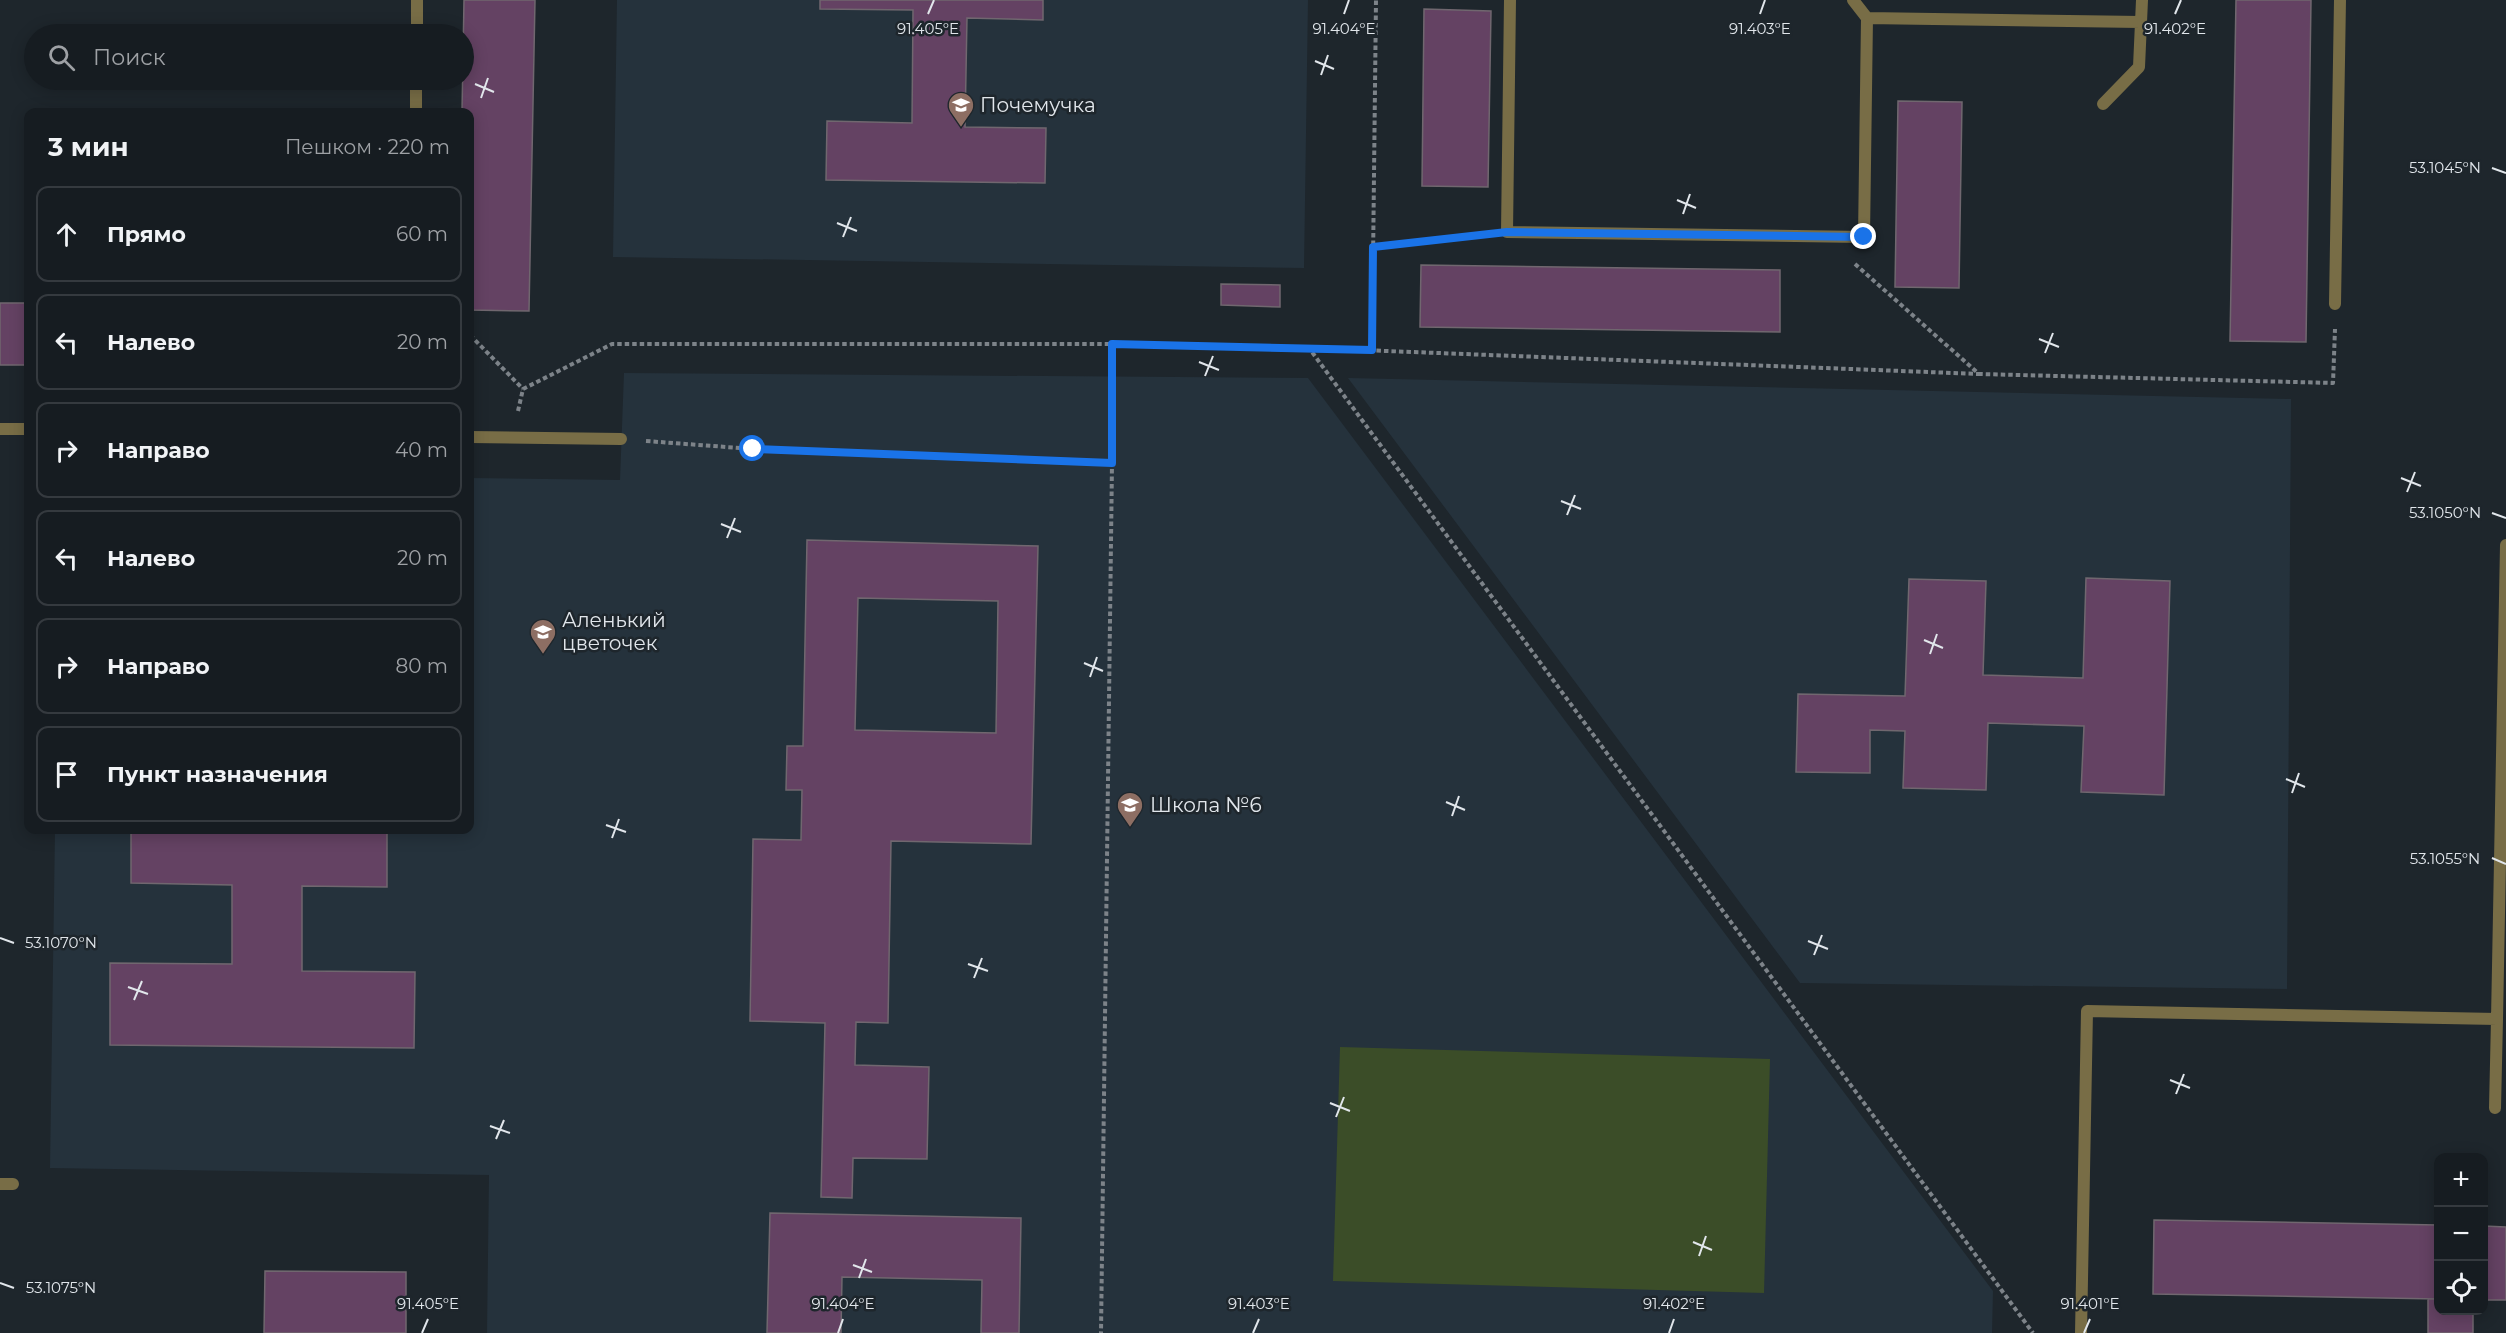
<!DOCTYPE html>
<html lang="ru">
<meta charset="utf-8">
<style>
:root{--surface:#161c21;--page:#1f252a;--text:#f1f3f6;--muted:#9ea1a5;--line:#353a3f}
body{margin:0;font-family:Montserrat,sans-serif;background:var(--page);color:var(--text)}
.controls{position:absolute;right:18px;bottom:18px;display:grid;overflow:hidden;border-radius:12px;box-shadow:0 3px 15px #0003}
.controls button{width:54px;height:54px;display:grid;place-items:center;padding:0;border:0;border-bottom:2px solid var(--line);background:var(--surface);color:var(--text);font:30px sans-serif}
.stop{position:absolute;width:18px;height:18px;margin:-14px;border:4px solid #1a73e8;border-radius:50%;background:#fff}
.stop.end{background:#1a73e8;border-color:#fff;box-shadow:0 2px 6px #0008}
.list{margin:0;padding:0;list-style:none}
h2{display:flex;justify-content:space-between;align-items:center;height:78px;margin:0;padding:0 24px;font-size:26px}
h2 small{font-size:20px;font-weight:400;color:var(--muted)}
.list li{display:grid;grid-template-columns:39px 1fr auto;gap:18px;align-items:center;box-sizing:border-box;height:96px;margin:0 12px 12px;padding:0 12px;border:2px solid var(--line);border-radius:12px}
.list b{display:block;font-size:22px;white-space:nowrap}
.list em{font-size:20px;font-style:normal;color:var(--muted)}
.icon{flex:none;width:33px;height:33px;fill:none;stroke:currentColor;stroke-width:2;stroke-linecap:round;stroke-linejoin:round}
.map{position:relative;flex:none;width:2506px;height:1333px;overflow:hidden}
.search{position:absolute;background:var(--surface);box-shadow:0 3px 15px #0003;left:24px;top:24px;width:450px;height:66px;display:flex;align-items:center;gap:15px;box-sizing:border-box;padding:0 21px;border-radius:33px;color:var(--muted);font-size:22px}
.panel{position:absolute;background:var(--surface);box-shadow:0 3px 15px #0003;left:24px;top:108px;width:450px;height:726px;border-radius:12px}
.map>svg:first-child{display:block}
</style>
<div class="map">
<svg width="2506" height="1333" viewBox="0 0 2506 1333">
<rect width="100%" height="100%" fill="#1e262c"/>
<path fill="#25323c" d="M617 0H1308L1304 268 613 257Z
M624 373 1308 378 1993 1291 1992 1333H487L489 1175 50 1168 55 830H470V478L620 480Z
M1348 378 2291 399 2287 989 1800 983Z"/>
<path fill="#3b4d28" d="M1340 1047 1770 1059 1764 1293 1333 1281Z"/>
<path fill="#644263" stroke="#70676f" stroke-width="1.5" fill-rule="evenodd" d="M464 0H535L529 311 470 310V112H462Z
M820 0H1043V20L967 18 965 127 1046 128 1045 183 826 180 827 121 912 123 913 10 820 9Z
M2236 0H2311L2306 342 2230 341Z
M1424 9 1491 11 1488 187 1422 186Z
M1898 101 1962 102 1959 288 1895 287Z
M1421 265 1780 270V332L1420 327Z
M1221 284 1280 285V307L1221 305Z
M0 303H28V365H0Z
M807 540 1038 546 1031 844 891 841 888 1023 856 1022 855 1065 929 1067 927 1159 853 1158 852 1198 821 1197 825 1023 750 1021 753 839 801 840 802 790H786L787 746H803ZM858 598 998 601 996 733 855 730Z
M2086 578 2170 581 2164 795 2081 792 2084 726 1988 723 1986 790 1903 788 1905 731 1870 730V773L1796 772 1798 694 1905 696 1909 579 1986 581 1983 675 2083 678Z
M131 830H387V887L302 886V971L415 972 414 1048 110 1045V963L232 964V885L131 883Z
M770 1213 1021 1218 1019 1333H981L982 1280 842 1277 841 1333H767Z
M2154 1220 2438 1225V1299L2153 1294Z
M2484 1226 2506 1227V1300H2484Z
M265 1271 406 1272V1333H264Z
M2428 1299H2438V1310H2473V1333H2428Z"/>
<g fill="none" stroke-linecap="round" stroke-linejoin="round">
<path stroke="#7d8389" stroke-width="4" stroke-dasharray="4.5 3" stroke-linecap="butt" d="M1373 247 1482 234
M1855 264 1979 374 2333 383 2335 329
M470 335 523 389
M1112 344 1309 348 2033 1333
M1309 348 1979 374
M1372 350 1376 0
M518 411 523 389 612 344H1112V463
M646 441 753 449 1112 463 1101 1333"/>
<path stroke="#786d46" stroke-width="12" d="M1510 0 1507 232 1864 237 1867 18 1853 0
M1867 18 2141 22
M417 34V0
M2103 104 2139 67 2142 0
M416 112V80
M2335 304 2340 0
M0 429H28
M470 437 621 439
M2497 1019 2506 545
M0 1184H13
M2081 1333 2087 1011 2497 1019 2495 1108"/>
</g>
<g fill="none" stroke-linecap="round" stroke-linejoin="round">
<path stroke="#1a73e8" stroke-width="8" d="M753 449 1112 463V344L1372 350 1373 247 1507 232 1864 237"/>
</g>
<path fill="none" stroke="#e1e6eb" stroke-width="2" d="M928 14 934 0M1344 14 1349 0M1760 14 1765 0M2175 14 2181 0M1315 61 1334 69M1321 75 1328 55M475 84 494 92M481 98 488 78M2492 168 2506 173M1677 200 1696 208M1683 214 1690 194M837 223 857 231M843 237 851 217M2039 339 2059 347M2045 353 2053 333M1199 362 1219 370M1205 376 1213 356M2401 478 2421 486M2407 492 2415 472M1561 501 1581 509M2492 513 2506 518M1567 515 1575 495M721 524 741 532M727 538 735 518M1924 640 1943 648M1930 654 1937 634M1084 663 1103 671M1090 677 1097 657M2286 779 2305 787M2292 793 2299 773M1446 802 1465 810M1452 816 1459 796M606 825 626 832M612 838 619 819M2492 858 2506 864M0 938 14 943M1808 941 1828 949M1814 955 1822 935M968 964 988 971M974 978 982 958M128 987 148 994M134 1000 142 981M2170 1080 2190 1088M2176 1094 2184 1074M1330 1103 1350 1111M1336 1117 1344 1097M490 1126 510 1133M496 1139 504 1120M1693 1242 1712 1250M1699 1256 1706 1236M853 1265 872 1272M859 1278 866 1259M0 1283 14 1288M422 1333 428 1319M838 1333 843 1319M1253 1333 1259 1319M1669 1333 1674 1319M2084 1333 2090 1319"/>
<defs>
<g id="school-pin" transform="scale(1.35)"><path d="M0 17L-7.5 6A9.5 9.5 0 1 1 7.5 6Z" fill="#8d6e63" stroke="#1e262c"/><path d="M0-5L7-2L0 1L-7-2ZM-4 1L0 2.5L4 1V4Q0 6-4 4Z" fill="#fff"/></g>
</defs>
<g fill-rule="evenodd">
<use href="#school-pin" x="961" y="105"/>
<use href="#school-pin" x="543" y="632"/>
<use href="#school-pin" x="1130" y="805"/>
</g>
<g text-anchor="middle" dominant-baseline="central" stroke-width="5" stroke-linejoin="round" paint-order="stroke">
<g font-size="20" fill="#e1e6eb" stroke="#1e262c" text-anchor="start">
<text x="980" y="105">Почемучка</text>
<text x="562" y="620">Аленький<tspan x="562" dy="23">цветочек</tspan></text>
<text x="1150" y="805">Школа №6</text>
</g>
</g>
<g font-size="15" text-anchor="middle" fill="#e1e6eb" stroke="#1e262c" stroke-width="5" stroke-linejoin="round" paint-order="stroke">
<text x="928" y="34">91.405°E</text>
<text x="1344" y="34">91.404°E</text>
<text x="1760" y="34">91.403°E</text>
<text x="2175" y="34">91.402°E</text>
<text x="2445" y="173">53.1045°N</text>
<text x="2445" y="518">53.1050°N</text>
<text x="2445" y="864">53.1055°N</text>
<text x="61" y="948">53.1070°N</text>
<text x="61" y="1293">53.1075°N</text>
<text x="428" y="1309">91.405°E</text>
<text x="843" y="1309">91.404°E</text>
<text x="1259" y="1309">91.403°E</text>
<text x="1674" y="1309">91.402°E</text>
<text x="2090" y="1309">91.401°E</text>
</g>
</svg>
<div class="controls">
<button>+</button>
<button>−</button>
<button><svg class="icon" aria-label="locate" viewBox="0 0 24 24"><circle cx="12" cy="12" r="6"/><path d="M12 2v4M12 18v4M2 12h4M18 12h4"/></svg></button>
</div>
<div class="stop" style="left:753px;top:449px"></div>
<div class="stop end" style="left:1864px;top:237px"></div>
<div class="search"><svg class="icon" aria-label="search" viewBox="0 0 24 24"><circle cx="10" cy="10" r="6"/><path d="M15 15l6 6"/></svg>Поиск</div>
<section class="panel">
<h2>3 мин<small>Пешком · 220 m</small></h2>
<ul class="list">
<li><svg class="icon" aria-label="ahead" viewBox="0 0 24 24"><path d="M12 20V5M6 11l6-6 6 6"/></svg><div><b>Прямо</b></div><em>60 m</em></li>
<li><svg class="icon" aria-label="left" viewBox="0 0 24 24"><path d="M17 20v-9H6M10 6l-5 5 5 5"/></svg><div><b>Налево</b></div><em>20 m</em></li>
<li><svg class="icon" aria-label="right" viewBox="0 0 24 24"><path d="M7 20v-9h11M14 6l5 5-5 5"/></svg><div><b>Направо</b></div><em>40 m</em></li>
<li><svg class="icon" aria-label="left" viewBox="0 0 24 24"><path d="M17 20v-9H6M10 6l-5 5 5 5"/></svg><div><b>Налево</b></div><em>20 m</em></li>
<li><svg class="icon" aria-label="right" viewBox="0 0 24 24"><path d="M7 20v-9h11M14 6l5 5-5 5"/></svg><div><b>Направо</b></div><em>80 m</em></li>
<li><svg class="icon" aria-label="arrive" viewBox="0 0 24 24"><path d="M6 21V4h12l-3 4 3 4H6"/></svg><div><b>Пункт назначения</b></div></li>
</ul>
</section>
</div>
